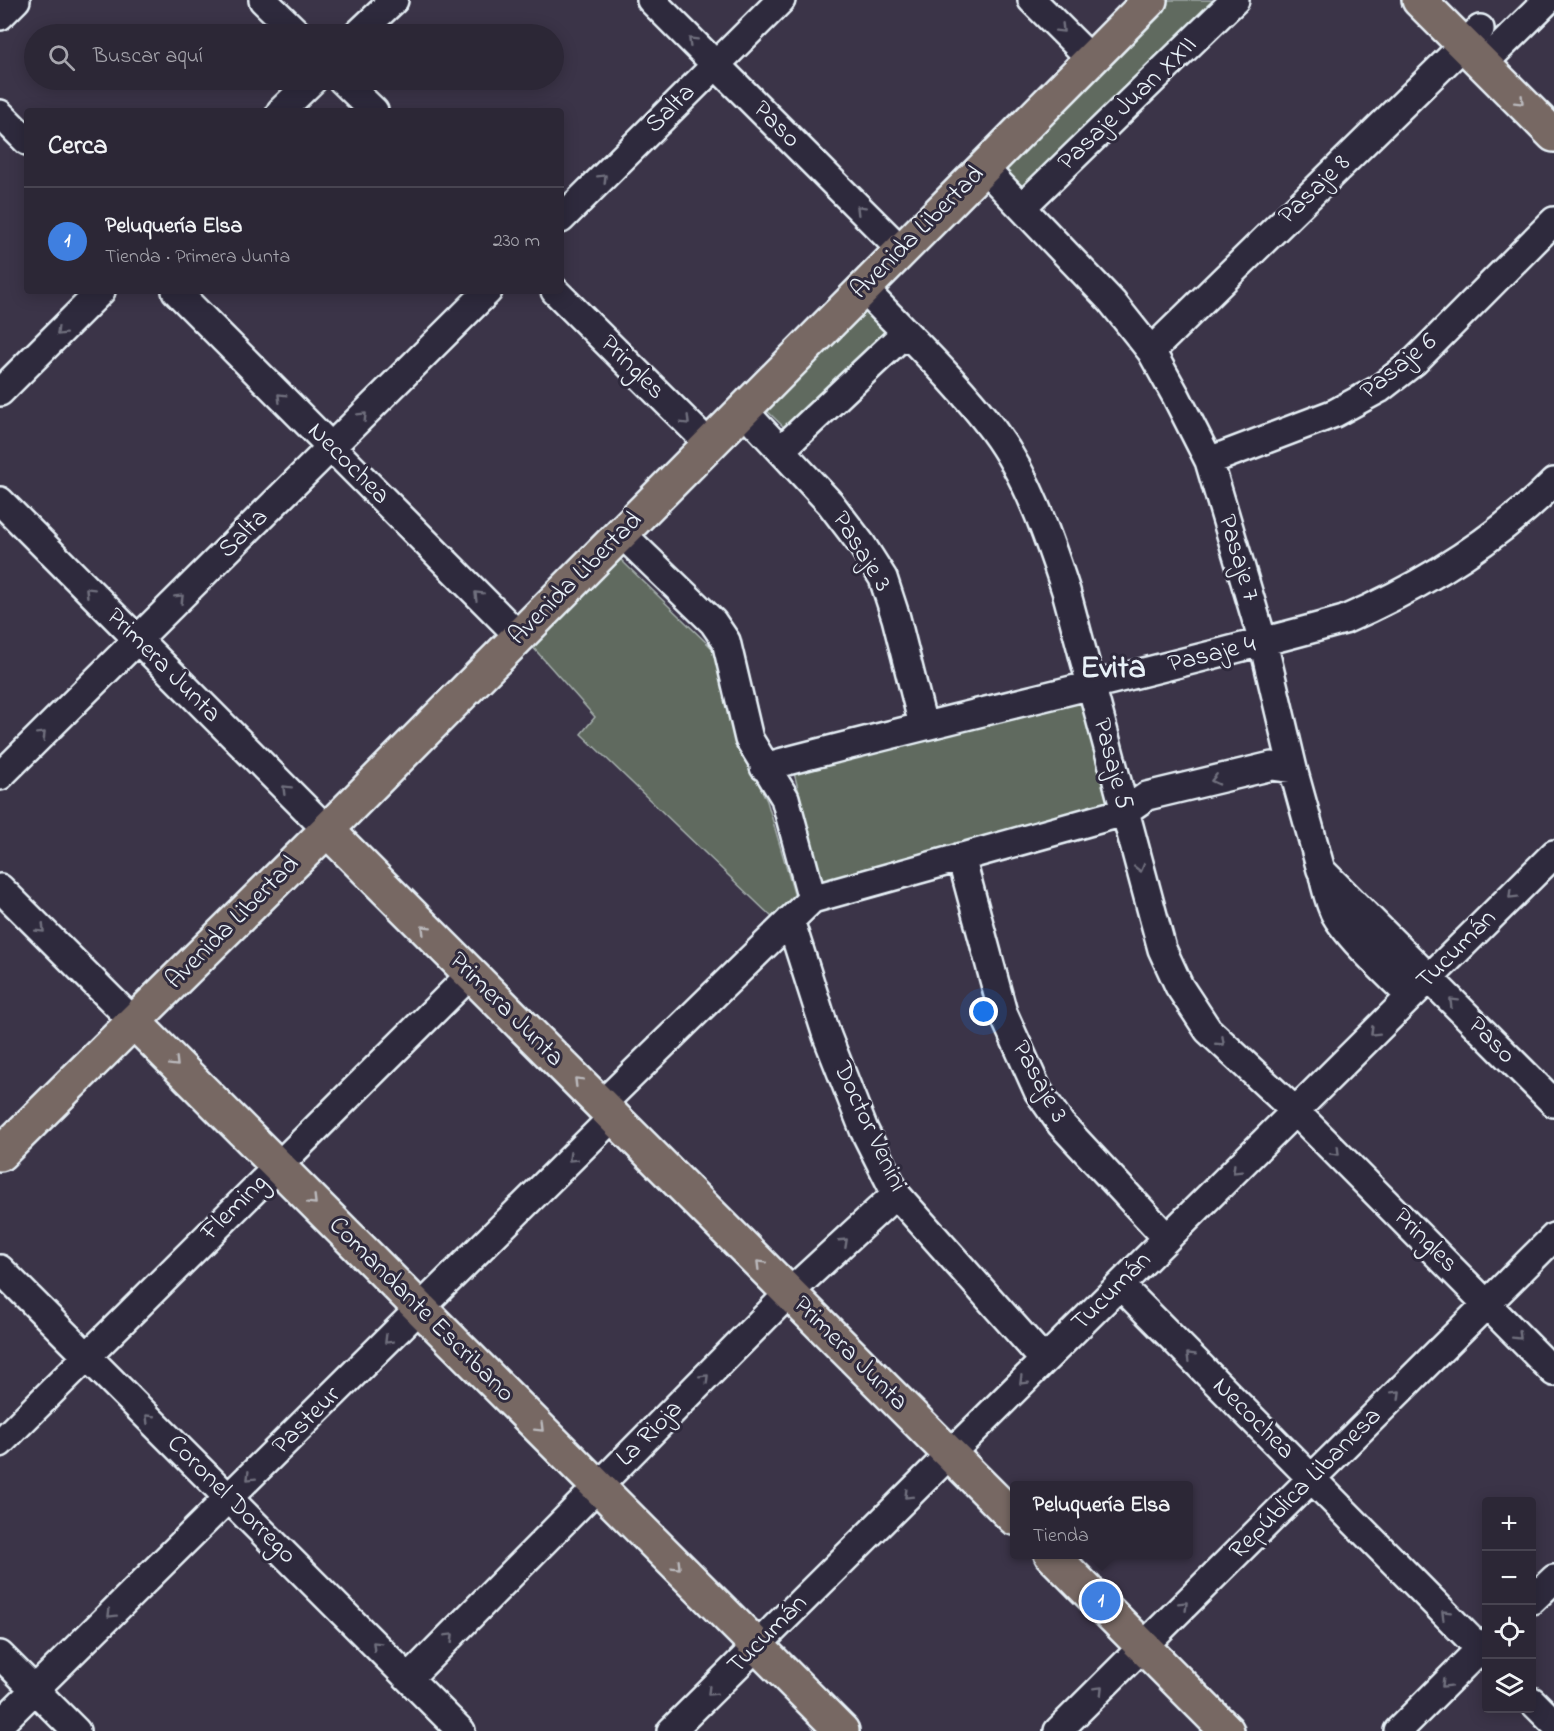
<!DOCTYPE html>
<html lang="es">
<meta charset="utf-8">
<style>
:root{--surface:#2c2736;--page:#342f3e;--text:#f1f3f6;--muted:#a6a5ad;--line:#484451;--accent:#d6ab8b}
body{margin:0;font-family:"Indie Flower",sans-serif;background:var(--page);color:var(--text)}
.controls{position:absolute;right:18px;bottom:18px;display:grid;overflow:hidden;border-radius:6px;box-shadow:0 3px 15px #0003}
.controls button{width:54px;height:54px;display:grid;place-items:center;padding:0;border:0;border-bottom:2px solid var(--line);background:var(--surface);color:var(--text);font:30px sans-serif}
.you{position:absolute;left:984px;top:1012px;width:21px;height:21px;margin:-15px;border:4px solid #fff;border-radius:50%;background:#1a73e8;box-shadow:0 0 0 9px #1a73e833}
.badge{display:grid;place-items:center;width:39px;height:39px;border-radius:50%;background:var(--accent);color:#fff;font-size:20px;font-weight:700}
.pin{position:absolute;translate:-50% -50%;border:3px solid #fff;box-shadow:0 2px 6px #0006}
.popup{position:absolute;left:1010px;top:1481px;width:183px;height:78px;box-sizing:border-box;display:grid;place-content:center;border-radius:6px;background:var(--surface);filter:drop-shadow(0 2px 4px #0005);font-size:20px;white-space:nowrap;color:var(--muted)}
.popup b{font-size:22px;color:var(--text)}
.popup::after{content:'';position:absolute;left:50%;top:100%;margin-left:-12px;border:12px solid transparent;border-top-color:var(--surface)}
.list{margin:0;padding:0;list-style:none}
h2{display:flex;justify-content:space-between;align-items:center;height:78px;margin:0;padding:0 24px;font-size:26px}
h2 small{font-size:20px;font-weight:400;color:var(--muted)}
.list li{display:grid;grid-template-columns:39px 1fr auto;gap:18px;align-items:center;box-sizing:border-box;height:108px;padding:0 24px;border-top:2px solid var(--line)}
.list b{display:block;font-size:22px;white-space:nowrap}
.list p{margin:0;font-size:20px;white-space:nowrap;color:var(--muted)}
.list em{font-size:20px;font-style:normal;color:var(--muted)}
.icon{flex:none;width:33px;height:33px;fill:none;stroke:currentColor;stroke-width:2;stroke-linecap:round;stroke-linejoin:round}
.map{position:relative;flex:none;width:1554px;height:1731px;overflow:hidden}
.search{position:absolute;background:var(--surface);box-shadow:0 3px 15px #0003;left:24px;top:24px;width:540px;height:66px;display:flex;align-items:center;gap:15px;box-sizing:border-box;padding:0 21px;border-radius:33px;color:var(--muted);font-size:22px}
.panel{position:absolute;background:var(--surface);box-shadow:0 3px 15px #0003;left:24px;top:108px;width:540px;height:186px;border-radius:6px}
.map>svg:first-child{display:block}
</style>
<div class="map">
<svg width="1554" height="1731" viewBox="0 0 1554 1731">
<rect width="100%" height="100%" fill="#3b3448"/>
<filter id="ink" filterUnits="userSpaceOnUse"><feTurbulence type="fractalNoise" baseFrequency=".0167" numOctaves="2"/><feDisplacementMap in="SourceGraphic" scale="12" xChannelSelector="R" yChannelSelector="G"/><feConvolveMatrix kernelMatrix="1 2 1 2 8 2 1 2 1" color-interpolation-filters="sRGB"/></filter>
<g filter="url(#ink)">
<path fill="#616b5f" stroke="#a4aeac" stroke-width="1.5" d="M1160 0H1221L1022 193 994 166Z
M864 307 888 330 789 432 763 407Z
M617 556 714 650 744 753 767 801 795 897 775 920 581 734 595 717 530 644Z
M1080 696 1109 810 822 883 793 769Z"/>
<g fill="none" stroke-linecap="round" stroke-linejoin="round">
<g stroke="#e8f1f8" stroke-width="32">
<path id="minor" d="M263 0 298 34
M651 0 901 250
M1032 0 1091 59
M0 16 16 0
M358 34 394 0
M1483 64 1548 0
M342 80 374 111
M281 111 313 80
M0 114 27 141
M983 167 1112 302 1151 351 1176 396 1209 461 1263 642 1293 769 1321 870 1554 1103
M1022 207 1235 0
M561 219 781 0
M863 288C907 335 955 379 993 430 1028 477 1048 536 1066 591L1162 949 1179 986 1208 1030 1295 1111 1554 1372
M176 291 519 636
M555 291 709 444
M1151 351 1480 29
M0 392 101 291
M743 410 830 503 862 545 883 578 896 618 923 725
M782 449 905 333
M1209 461 1335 413 1379 389 1415 361 1554 221
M0 501 327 830
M621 533 713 622 726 641 749 739 785 798 812 899
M764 767C957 716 1152 673 1344 620 1420 587 1495 541 1554 482
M0 776 488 291
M961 857 1003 1013 1038 1091 1061 1124 1167 1238
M1322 871C1325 885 1328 899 1334 912 1347 937 1389 975 1410 996
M0 888 134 1022
M790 920 827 1036 864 1130 896 1194 1044 1360
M601 1105 812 899 1124 812 1147 796 1272 766 1293 769
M0 1269 461 1731
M1120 1285 1486 1655
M0 1443 471 974
M1532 1600 1554 1579
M0 1655 76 1731
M409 1678 789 1293 896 1194
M1532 1701 1554 1723
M0 1724 613 1117
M671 1731 1554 854
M1058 1731 1554 1237
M1398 1731 1486 1643"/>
</g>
<g stroke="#e8f1f8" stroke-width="38">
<path id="major" d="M1419 0 1554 135
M327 830 1014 1518
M134 1022 842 1731
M0 1154 327 830 1150 0
M1051 1554 1227 1731"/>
</g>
<use href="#minor" stroke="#2f2a3d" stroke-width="27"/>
<use href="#major" stroke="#776864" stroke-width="33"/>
</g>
<defs><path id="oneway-chevron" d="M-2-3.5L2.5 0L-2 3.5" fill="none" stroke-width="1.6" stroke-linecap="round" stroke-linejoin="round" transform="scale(1.5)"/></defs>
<g stroke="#70707e">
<use href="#oneway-chevron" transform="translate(1061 29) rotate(45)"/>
<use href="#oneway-chevron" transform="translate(692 41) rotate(-135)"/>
<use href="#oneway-chevron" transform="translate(603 178) rotate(-45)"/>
<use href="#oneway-chevron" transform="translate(860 209) rotate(-135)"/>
<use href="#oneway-chevron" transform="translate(60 332) rotate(135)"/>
<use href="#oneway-chevron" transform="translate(281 397) rotate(-135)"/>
<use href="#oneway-chevron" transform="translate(363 416) rotate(-45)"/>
<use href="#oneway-chevron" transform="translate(686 421) rotate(45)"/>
<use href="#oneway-chevron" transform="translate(89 591) rotate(-135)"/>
<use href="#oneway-chevron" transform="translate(478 595) rotate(-135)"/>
<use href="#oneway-chevron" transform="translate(180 598) rotate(-45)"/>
<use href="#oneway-chevron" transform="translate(42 735) rotate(-45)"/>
<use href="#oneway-chevron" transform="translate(1215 780) rotate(167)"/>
<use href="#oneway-chevron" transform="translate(286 789) rotate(-135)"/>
<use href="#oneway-chevron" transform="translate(1140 868) rotate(75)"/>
<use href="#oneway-chevron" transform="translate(1512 895) rotate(135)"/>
<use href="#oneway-chevron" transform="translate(41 929) rotate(45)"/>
<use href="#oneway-chevron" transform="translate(1453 1002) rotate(-135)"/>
<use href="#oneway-chevron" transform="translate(1374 1032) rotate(135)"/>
<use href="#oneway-chevron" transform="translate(1221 1042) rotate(43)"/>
<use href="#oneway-chevron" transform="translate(1336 1152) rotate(45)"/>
<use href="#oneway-chevron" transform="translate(572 1158) rotate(135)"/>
<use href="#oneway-chevron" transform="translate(1236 1170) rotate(135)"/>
<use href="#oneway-chevron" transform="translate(844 1242) rotate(-43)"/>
<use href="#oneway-chevron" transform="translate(1518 1336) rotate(45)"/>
<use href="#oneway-chevron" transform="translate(388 1340) rotate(135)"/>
<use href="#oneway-chevron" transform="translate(1190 1356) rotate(-135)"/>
<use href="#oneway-chevron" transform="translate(705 1378) rotate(-45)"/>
<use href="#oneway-chevron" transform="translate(1023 1381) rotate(135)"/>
<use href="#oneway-chevron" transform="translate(1397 1394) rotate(-45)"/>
<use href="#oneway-chevron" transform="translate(149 1418) rotate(-135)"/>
<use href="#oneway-chevron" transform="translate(250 1477) rotate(135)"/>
<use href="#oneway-chevron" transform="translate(908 1495) rotate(135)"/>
<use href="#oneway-chevron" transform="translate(1184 1605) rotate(-45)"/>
<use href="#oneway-chevron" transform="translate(111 1614) rotate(135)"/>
<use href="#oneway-chevron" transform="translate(1445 1614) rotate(-135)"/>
<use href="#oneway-chevron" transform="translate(450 1637) rotate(-45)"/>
<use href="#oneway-chevron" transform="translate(376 1645) rotate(-135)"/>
<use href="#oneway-chevron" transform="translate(1445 1684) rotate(135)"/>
<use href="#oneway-chevron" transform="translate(1099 1690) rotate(-45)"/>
<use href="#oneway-chevron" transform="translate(711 1692) rotate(135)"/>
</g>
<g stroke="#bbbabd">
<use href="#oneway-chevron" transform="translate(1520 101) rotate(45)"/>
<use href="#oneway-chevron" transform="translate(425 929) rotate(-135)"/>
<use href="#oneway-chevron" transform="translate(175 1063) rotate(45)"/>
<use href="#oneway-chevron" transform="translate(578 1081) rotate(-135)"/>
<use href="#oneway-chevron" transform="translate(313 1201) rotate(45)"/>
<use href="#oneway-chevron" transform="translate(760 1264) rotate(-135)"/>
<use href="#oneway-chevron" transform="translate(540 1428) rotate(45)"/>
<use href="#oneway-chevron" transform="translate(677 1566) rotate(45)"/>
</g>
</g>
<g text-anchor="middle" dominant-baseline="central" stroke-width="6" stroke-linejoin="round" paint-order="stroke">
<g font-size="26" fill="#e8f1f8" stroke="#2f2a3d">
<text transform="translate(1128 104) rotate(-44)">Pasaje Juan XXII</text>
<text transform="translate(671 109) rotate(-45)">Salta</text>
<text transform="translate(776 125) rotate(45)">Paso</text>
<text transform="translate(1315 190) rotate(-44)">Pasaje 8</text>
<text transform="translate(918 233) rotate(-45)">Avenida Libertad</text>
<text transform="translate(1399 367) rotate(-39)">Pasaje 6</text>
<text transform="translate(632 368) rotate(45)">Pringles</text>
<text transform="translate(348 464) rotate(45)">Necochea</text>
<text transform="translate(244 534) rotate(-45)">Salta</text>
<text transform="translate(861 552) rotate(58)">Pasaje 3</text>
<text transform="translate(1238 558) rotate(73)">Pasaje 7</text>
<text transform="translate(576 579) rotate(-45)">Avenida Libertad</text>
<text transform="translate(1212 655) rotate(-14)">Pasaje 4</text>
<text transform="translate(163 666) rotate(45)">Primera Junta</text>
<text transform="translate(1112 764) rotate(75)">Pasaje 5</text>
<text transform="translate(233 923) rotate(-45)">Avenida Libertad</text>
<text transform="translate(1457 950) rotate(-45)">Tucumán</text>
<text transform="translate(506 1010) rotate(45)">Primera Junta</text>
<text transform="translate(1491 1041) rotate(45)">Paso</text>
<text transform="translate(1039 1082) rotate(61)">Pasaje 3</text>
<text transform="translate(869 1127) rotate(65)">Doctor Venini</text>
<text transform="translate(235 1208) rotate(-45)">Fleming</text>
<text transform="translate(1425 1241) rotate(45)">Pringles</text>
<text transform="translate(1112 1292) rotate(-45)">Tucumán</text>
<text transform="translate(421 1310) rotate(45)">Comandante Escribano</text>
<text transform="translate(850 1354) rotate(45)">Primera Junta</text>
<text transform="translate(1253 1419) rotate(45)">Necochea</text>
<text transform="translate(307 1421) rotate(-45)">Pasteur</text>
<text transform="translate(650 1434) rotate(-45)">La Rioja</text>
<text transform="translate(1306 1484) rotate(-45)">República Libanesa</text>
<text transform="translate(231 1500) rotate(45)">Coronel Dorrego</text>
<text transform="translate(768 1635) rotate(-45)">Tucumán</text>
</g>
<g font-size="32" font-weight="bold" fill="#e8f1f8" stroke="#2f2a3d">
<text x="1113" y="669">Evita</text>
</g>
</g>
</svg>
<div class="controls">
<button>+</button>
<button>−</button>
<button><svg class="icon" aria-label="locate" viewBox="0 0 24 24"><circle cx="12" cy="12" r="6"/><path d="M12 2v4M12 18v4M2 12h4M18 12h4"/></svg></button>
<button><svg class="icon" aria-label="layers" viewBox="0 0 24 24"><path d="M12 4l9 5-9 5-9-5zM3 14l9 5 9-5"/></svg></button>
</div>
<div class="you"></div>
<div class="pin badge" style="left:1101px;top:1601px;background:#3f7fe0">1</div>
<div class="popup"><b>Peluquería Elsa</b>Tienda</div>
<div class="search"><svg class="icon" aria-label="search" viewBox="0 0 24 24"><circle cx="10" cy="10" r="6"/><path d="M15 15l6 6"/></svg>Buscar aquí</div>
<section class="panel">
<h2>Cerca<small></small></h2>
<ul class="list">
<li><span class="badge" style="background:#3f7fe0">1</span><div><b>Peluquería Elsa</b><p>Tienda · Primera Junta</p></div><em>230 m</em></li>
</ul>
</section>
</div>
